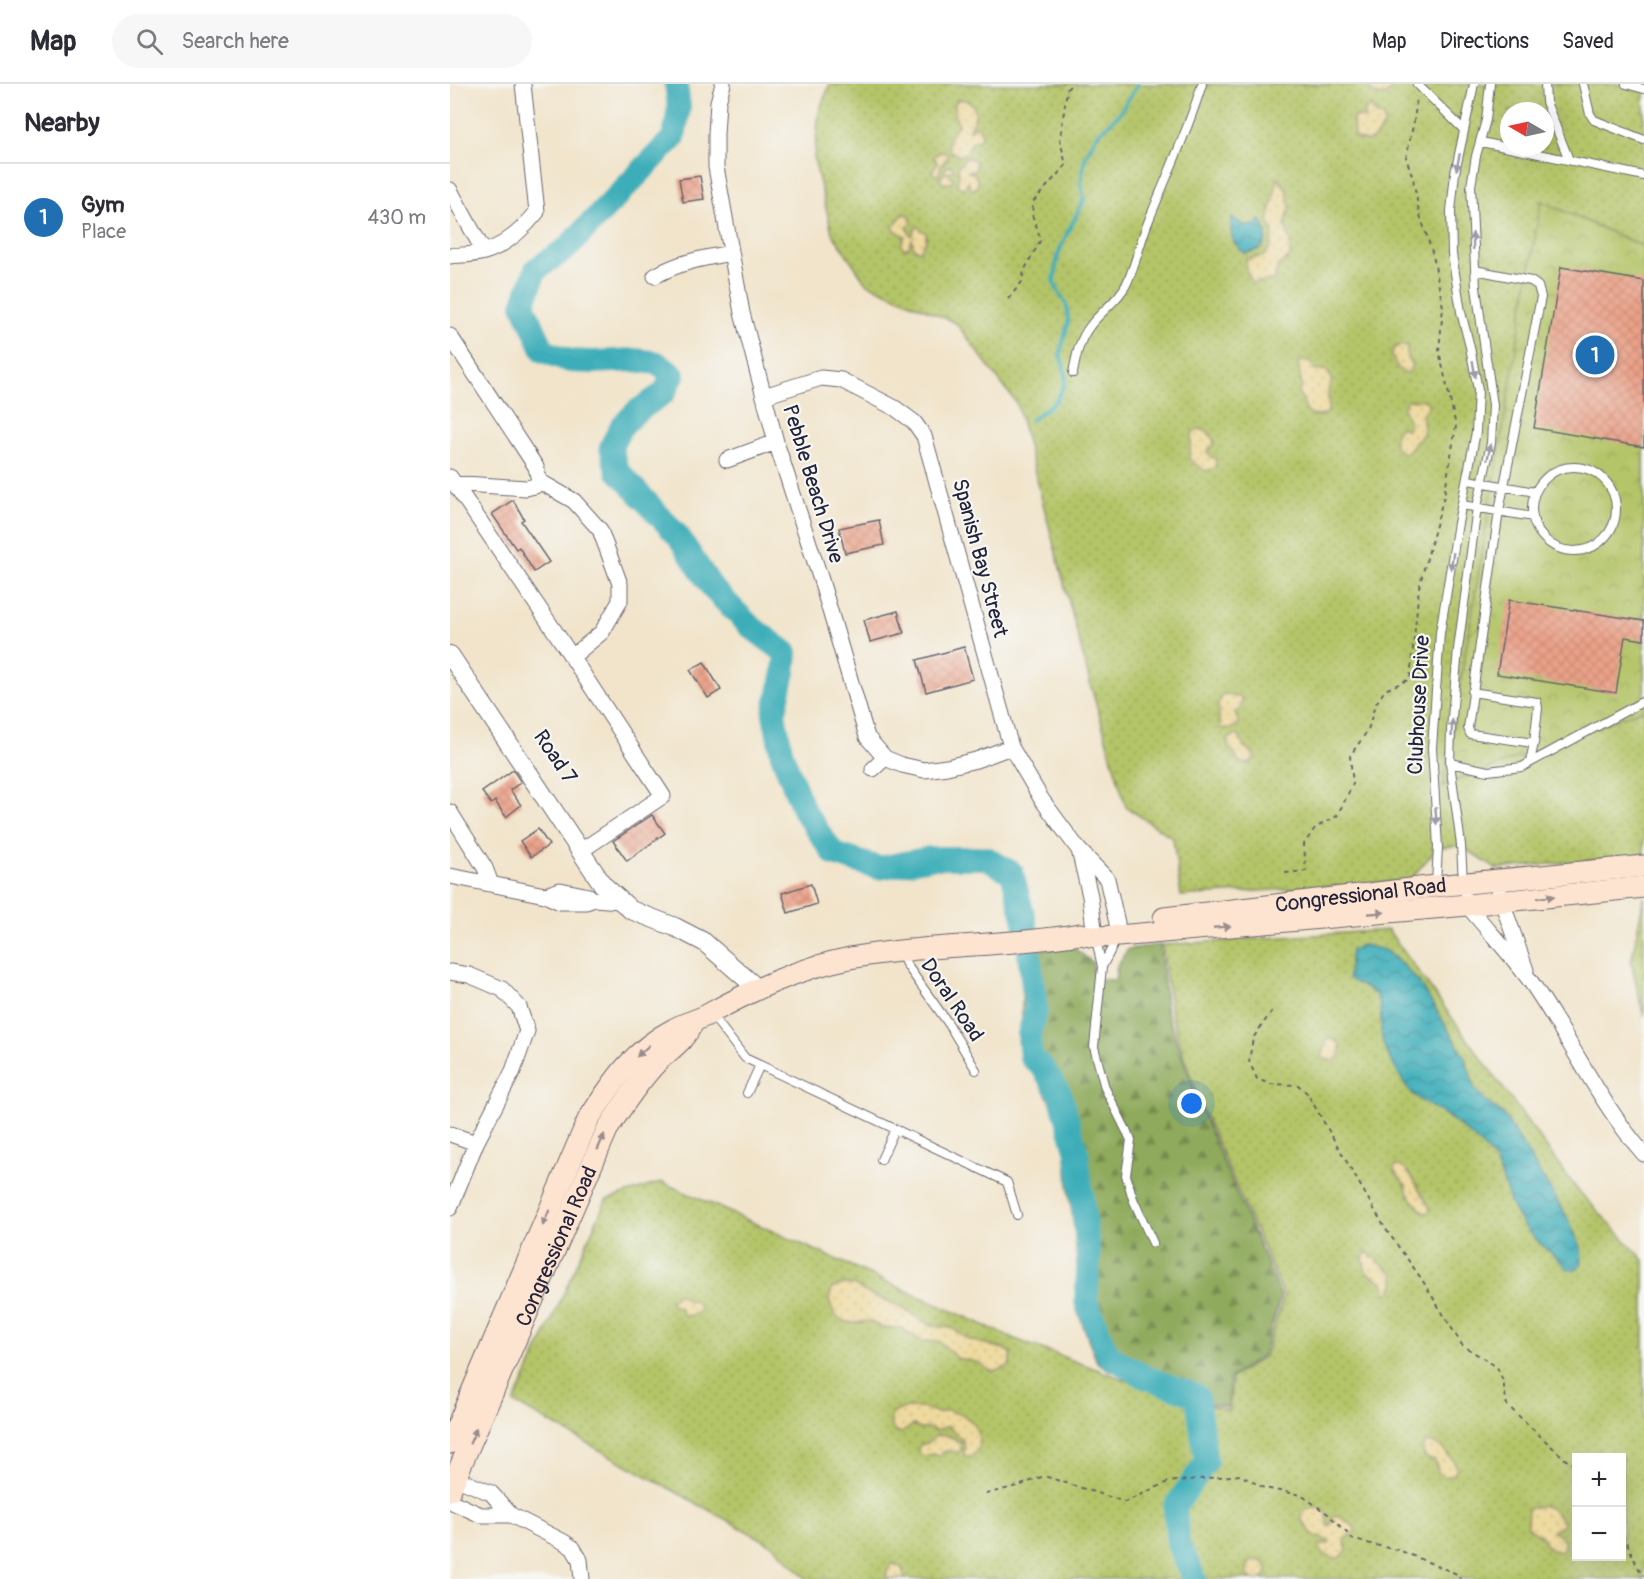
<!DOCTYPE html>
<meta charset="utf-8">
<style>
:root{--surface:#fff;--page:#f7f7f7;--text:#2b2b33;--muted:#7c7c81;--line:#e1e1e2;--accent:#1f6fb2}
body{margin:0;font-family:Pangolin,sans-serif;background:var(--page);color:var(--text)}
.controls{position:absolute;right:18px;bottom:18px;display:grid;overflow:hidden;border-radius:0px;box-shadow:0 6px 24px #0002}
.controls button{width:54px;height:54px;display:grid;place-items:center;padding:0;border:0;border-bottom:2px solid var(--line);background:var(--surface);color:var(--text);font:30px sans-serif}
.compass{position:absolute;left:1050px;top:18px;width:54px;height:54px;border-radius:50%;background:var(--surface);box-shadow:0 6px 24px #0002;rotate:279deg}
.you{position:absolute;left:742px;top:1020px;width:21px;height:21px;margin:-15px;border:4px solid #fff;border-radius:50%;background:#1a73e8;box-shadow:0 0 0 9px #1a73e833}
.badge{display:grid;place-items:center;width:39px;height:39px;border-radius:50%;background:var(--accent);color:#fff;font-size:20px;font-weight:700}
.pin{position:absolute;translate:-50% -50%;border:3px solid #fff;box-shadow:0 2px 6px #0006}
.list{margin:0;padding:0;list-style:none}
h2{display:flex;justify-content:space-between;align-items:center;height:78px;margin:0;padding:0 24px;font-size:26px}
h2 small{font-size:20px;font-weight:400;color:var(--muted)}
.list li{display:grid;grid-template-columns:39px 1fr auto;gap:18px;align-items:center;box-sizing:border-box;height:108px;padding:0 24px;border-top:2px solid var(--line)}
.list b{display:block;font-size:22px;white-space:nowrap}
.list p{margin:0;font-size:20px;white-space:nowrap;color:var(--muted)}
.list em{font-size:20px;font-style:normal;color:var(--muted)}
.icon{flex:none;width:33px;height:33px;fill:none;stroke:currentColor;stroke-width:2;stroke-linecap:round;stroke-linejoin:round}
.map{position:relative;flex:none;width:1194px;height:1495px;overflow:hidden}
header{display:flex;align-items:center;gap:36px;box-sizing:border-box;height:84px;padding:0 30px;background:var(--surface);border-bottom:2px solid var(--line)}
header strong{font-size:28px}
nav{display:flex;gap:33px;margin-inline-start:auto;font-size:21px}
.search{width:420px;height:54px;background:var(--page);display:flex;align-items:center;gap:15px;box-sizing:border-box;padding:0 21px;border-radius:33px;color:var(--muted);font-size:22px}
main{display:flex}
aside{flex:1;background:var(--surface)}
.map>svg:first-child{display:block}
</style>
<header>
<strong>Map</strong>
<div class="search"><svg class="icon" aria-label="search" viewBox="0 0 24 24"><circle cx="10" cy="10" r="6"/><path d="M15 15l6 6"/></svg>Search here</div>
<nav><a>Map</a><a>Directions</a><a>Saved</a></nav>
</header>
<main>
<aside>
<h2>Nearby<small></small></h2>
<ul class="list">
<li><span class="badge">1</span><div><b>Gym</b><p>Place</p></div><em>430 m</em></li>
</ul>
</aside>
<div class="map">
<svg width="1194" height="1495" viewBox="0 0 1194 1495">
<defs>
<pattern id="grass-dots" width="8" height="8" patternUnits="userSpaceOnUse" patternTransform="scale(1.5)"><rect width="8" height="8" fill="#b4c467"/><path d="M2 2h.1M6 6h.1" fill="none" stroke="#9aa85a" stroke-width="1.8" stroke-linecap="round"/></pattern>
<pattern id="forest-firs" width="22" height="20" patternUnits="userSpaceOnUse" patternTransform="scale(1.5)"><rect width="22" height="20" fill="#8faa5c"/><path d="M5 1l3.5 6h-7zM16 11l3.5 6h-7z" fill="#748a4d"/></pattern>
<pattern id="sand-dots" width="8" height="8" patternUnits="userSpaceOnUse" patternTransform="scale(1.5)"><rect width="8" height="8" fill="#eeda9e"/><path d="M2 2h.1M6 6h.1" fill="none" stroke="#ccbb89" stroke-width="1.8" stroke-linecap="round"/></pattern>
<pattern id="park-crowns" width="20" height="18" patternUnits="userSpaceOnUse" patternTransform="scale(1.5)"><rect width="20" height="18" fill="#b4c467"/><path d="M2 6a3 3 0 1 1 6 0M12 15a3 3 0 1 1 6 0" fill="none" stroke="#9aa85a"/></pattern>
<pattern id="water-waves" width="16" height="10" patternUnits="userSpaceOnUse" patternTransform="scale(1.5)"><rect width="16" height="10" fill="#3eaeb9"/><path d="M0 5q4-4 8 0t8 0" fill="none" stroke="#348d98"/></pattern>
<pattern id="building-cross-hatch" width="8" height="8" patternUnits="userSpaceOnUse" patternTransform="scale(1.5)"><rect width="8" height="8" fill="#eba188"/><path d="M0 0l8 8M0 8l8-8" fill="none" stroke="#c98a76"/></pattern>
</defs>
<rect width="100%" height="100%" fill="#f6f6f2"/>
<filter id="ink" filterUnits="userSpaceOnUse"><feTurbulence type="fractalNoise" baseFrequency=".0167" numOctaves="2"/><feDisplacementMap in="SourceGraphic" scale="12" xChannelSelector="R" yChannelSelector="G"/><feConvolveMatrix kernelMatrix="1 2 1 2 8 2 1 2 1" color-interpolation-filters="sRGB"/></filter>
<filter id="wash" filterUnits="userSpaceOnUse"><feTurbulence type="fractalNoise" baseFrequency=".008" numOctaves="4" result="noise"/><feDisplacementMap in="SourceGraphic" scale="24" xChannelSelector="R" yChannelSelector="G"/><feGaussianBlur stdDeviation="1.35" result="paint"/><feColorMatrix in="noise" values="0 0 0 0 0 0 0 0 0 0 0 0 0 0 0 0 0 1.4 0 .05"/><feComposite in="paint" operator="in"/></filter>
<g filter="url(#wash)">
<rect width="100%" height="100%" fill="#f1e4cb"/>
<path fill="url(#grass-dots)" stroke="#6b7351" stroke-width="1.5" fill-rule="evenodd" d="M380 0H1194V771L1046 785 1011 762 988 763 959 797 731 812 723 754 676 723 642 606 567 320 506 239 416 199 382 149 364 75 369 27ZM1059 27H1095V63H1059Z
M1194 813V933L1181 878Z
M938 846 1126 1104 1194 1176V1495H357L324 1462 64 1319 156 1116 212 1098 565 1255 727 1315 779 1326 782 1294 815 1272 834 1212 753 1026 734 973 721 929 712 861ZM1126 1374H1172V1472H1126Z"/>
<path fill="url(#forest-firs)" stroke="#58664c" stroke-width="1.5" d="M710 861 717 929 750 1024 831 1212 813 1271 780 1294 778 1323 735 1315 708 1306 658 1285 647 1278 627 1226 628 1198 625 1152 618 1100 615 1059 602 1021 587 994 572 976V867L623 863 643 879V895L665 896 667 882 678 865Z"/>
<path fill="url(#sand-dots)" stroke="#887e6c" stroke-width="1.5" d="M922 0H939L941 6 935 12C927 12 923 11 919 3Z
M511 15 520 18C530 30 524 36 518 47L523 43 528 42 532 49 530 56 522 58 516 70 510 72 500 67C495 54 502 49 509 40L504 30 506 17Z
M920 22 927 31 932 32 935 40C924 54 924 62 904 53L903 34 907 32 916 35 914 28Z
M490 68 496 69 498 74 492 80 488 91H485L482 88 487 79 484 72Z
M518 73 524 76 527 80 525 86 517 88 524 89 528 97 527 103 521 106 518 97 514 105 509 103 507 99 509 91 508 82Z
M501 81 504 86 497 89 504 95 501 99 493 100 490 94 494 90 496 83Z
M828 94 837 107 840 125 835 141 840 156V173L828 181 824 196 803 199 797 188 796 175 814 172 821 163 823 147 818 137Z
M453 130 460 131 462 139 457 143 460 151H463L464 146 468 143 476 149V156L470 167 464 165 462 155 459 163 455 165 451 161 455 152 446 147 443 143Z
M951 261 957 262V274L962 281 961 286 956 290 948 284 941 272 944 264Z
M854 276 860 277 865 287 876 286C887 298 879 298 878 309 878 317 880 321 877 329 869 333 865 333 857 328L852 314 848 309 852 302 848 279Z
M972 315 978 319V323L972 331 974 345 973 350 956 369 951 368 945 362 944 355 949 343 957 345 960 340C957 331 949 324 958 316L965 317Z
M748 345C759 347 762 349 764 360L757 367 760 372 766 375V384L755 387 739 375 742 349Z
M773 610 792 614 791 624 785 629 789 640 781 645 770 644 768 620Z
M786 651 790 653 793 662 803 669 804 675 799 680C789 680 787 677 784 668L779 665 778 655Z
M880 955 886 956 890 960V971L884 977 874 975 872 972 877 957Z
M945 1082C950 1082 951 1082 955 1085 960 1089 977 1118 980 1125L978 1129 973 1128 958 1110 955 1100 944 1087Z
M917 1168 944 1190V1201L940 1209 937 1210 932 1197 916 1188 913 1175Z
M394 1200 403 1201 419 1210 449 1222 480 1241 502 1244 520 1256 554 1265 562 1269 559 1282 543 1288 534 1283 530 1279 507 1274 490 1258 472 1257 451 1244H433L419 1237 404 1239 393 1237 385 1231 381 1222 379 1216 382 1204Z
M229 1209 238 1217H246L250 1225C246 1232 241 1232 233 1231L229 1223 222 1222 221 1216Z
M454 1324H474L488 1329 498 1326 514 1332 522 1338 529 1350 528 1366 520 1374 514 1371 515 1363 513 1357 498 1342 486 1347 481 1344 470 1345 463 1341 451 1349 445 1348 441 1341V1333L445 1328Z
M487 1351 499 1352 510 1358 511 1366 509 1368 495 1367 489 1372 482 1370 474 1372 469 1370 468 1365 470 1361 478 1359Z
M976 1358C992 1359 998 1370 1007 1383L1004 1390 995 1393 989 1390 985 1376 978 1375 974 1372 973 1364Z
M1092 1421 1102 1425 1113 1438V1442L1102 1447 1111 1453 1115 1459 1114 1464 1110 1467 1101 1466 1095 1460 1092 1452 1082 1447 1077 1442 1078 1425Z
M865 1423 875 1427 878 1442 881 1441 883 1432 887 1431 905 1443V1448L894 1455 897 1466 892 1472 885 1475 872 1469 869 1461 878 1460 880 1458 862 1450 852 1436 853 1427Z
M797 1486a10 10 0 1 1 20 0a10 10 0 1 1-20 0Z
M442 1479 452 1484 455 1495H437V1488Z"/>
<path fill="url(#park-crowns)" stroke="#6b7351" stroke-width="1.5" d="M1091 117 1194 163V625L993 702Z"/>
<path fill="url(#water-waves)" stroke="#30687a" stroke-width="1.5" d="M782 134 796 142 805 141 811 136C821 155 817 167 794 169 782 159 779 150 782 134Z
M913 861 934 866 950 878 969 898 1015 973 1025 1005 1035 1017 1054 1031 1116 1131 1131 1163 1132 1179 1125 1186 1118 1185C1099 1165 1079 1154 1065 1128 1055 1111 1054 1090 1042 1073 1031 1060 1008 1039 994 1030 981 1022 966 1016 957 1003 950 993 937 971 933 959 929 947 934 920 925 910 918 903 906 901 898 894L901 866Z"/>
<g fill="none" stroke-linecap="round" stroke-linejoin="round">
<path stroke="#3eaeb9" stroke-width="4" d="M581 336 606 317 614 301 616 291 610 270 618 239 617 222 604 199 607 175 612 160 634 116 631 99 635 74 646 52 669 30 688 0"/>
<path stroke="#3eaeb9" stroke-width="24" d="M226 0 229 23 224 53 116 165 86 185 73 221 94 267 120 277 143 278 185 276 207 279 223 291 214 309 186 328 171 343 161 363 167 386 228 452 263 505 301 543 336 569 334 588 324 630 332 671 354 727 384 770 429 784 480 774H536L562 789 575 838 586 925 579 951 581 973 593 984 610 1010 627 1069 639 1175 636 1217 658 1271 695 1293 747 1312 756 1378 725 1423 728 1460 745 1495"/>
</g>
<g id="blocks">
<path fill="url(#building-cross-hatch)" d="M250 92 254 115 233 118 229 95Z
M1111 183 1194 197V363L1084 344Z
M63 416 74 435 71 437 99 478 84 488 69 463 66 465 42 430Z
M429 436 434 461 395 469 389 444Z
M1059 516 1194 537V556L1175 553 1166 609 1047 590Z
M448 527 454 549 420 558 414 536Z
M514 563 523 595 476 608 467 576Z
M254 578 271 606 258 614 240 586Z
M63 686 71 698 60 706 71 721 56 733 45 717 41 720 32 708Z
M202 731 215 749 177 777 163 757Z
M88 745 99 761 81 773 70 757Z
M361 800 367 820 338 829 332 809Z"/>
</g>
</g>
<g filter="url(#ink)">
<use href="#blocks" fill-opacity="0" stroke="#6a666d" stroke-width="1.5"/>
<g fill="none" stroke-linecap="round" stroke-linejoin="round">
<g stroke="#6a666d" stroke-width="10">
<path id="service" d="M967 0 1014 46
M1095 0 1096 18 1119 76
M1133 0 1140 30 1144 36 1194 56
M1176 0 1194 5
M1031 58 1194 92
M1025 186 1081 197 1088 202 1091 213 1049 427 1018 644 1020 650 1084 659 1080 678
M623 289C626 273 629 256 640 242 651 227 667 218 676 201 686 181 690 157 699 136 717 91 738 47 752 0
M1082 425a42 42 0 1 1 84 0a42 42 0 1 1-84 0Z
M1018 396 1085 408
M1012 421 1083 433
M1022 608 1087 618 1088 624 1084 659
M1000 679 1038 687 1072 683 1194 617
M1013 798 1011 761 1000 679 1001 645 1008 565 1027 423 1041 359 1043 321 1026 204 1021 102 1026 72 1036 36 1040 0
M986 800 988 763 982 664 990 549 1008 439 1026 348 1028 306 1020 263 1011 228 1002 170 1001 127 1005 89 1024 0
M646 855 652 883
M666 856 652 883 644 963 655 1004 681 1056 676 1091 683 1115 703 1159
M450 868 456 880 498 939 526 986
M261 930 295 974 557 1098 567 1131
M297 1009 310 981
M431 1076 445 1045"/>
</g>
<g stroke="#6a666d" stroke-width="17">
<path id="minor" d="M273 0 268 18 266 50V83L292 229 326 358 371 496 417 653 435 674 452 681 474 686 497 683 526 676 561 663
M0 106 34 168
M0 172C11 171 23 171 34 168 55 162 74 144 87 128L73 0
M205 192C229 178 254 174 281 169
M0 252 86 383 89 397 85 402 76 404 0 399
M314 312 371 294 391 296 445 324 464 338 474 352 561 663 592 716 629 766 657 795 667 839 668 852
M277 376 326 358
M0 393 110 555 213 712 138 762
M89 397 124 417 150 446 170 500V517L152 548 122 573
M423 685 435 674
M0 728 35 784 41 800
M629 766 640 812 645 853
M0 792 95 811 110 818H136L144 815 170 817
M1046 797 1052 818 1076 886
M95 811 110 806 139 812
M1016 816 1017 821C1038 847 1062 871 1081 898 1120 954 1149 1019 1194 1070
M0 888 19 891 52 905 69 923 77 947 63 987 26 1059 0 1124
M0 1050 26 1059
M0 1392 41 1409 61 1431 114 1458 123 1464 130 1476 132 1495
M0 1417 31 1431H61"/>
</g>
<g stroke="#6a666d" stroke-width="20">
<path id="tertiary" d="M0 571 153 801 181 826 225 843 254 858 308 905"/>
</g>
<g stroke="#6a666d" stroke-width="23">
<g id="secondary">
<path id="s1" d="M714 834 986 802 1194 782"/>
<path d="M0 1359 138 1036C162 999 183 966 224 945 234 939 246 937 257 931 302 906 349 884 400 874 476 860 554 863 630 850L645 853 668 852 1017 821 1194 803"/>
<path id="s2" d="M0 1406 157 1046C172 1022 188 998 208 977 223 963 233 958 243 939"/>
</g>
</g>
<path stroke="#6a666d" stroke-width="2" stroke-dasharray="4.5 4.5" stroke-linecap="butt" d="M558 215 572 198 574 187 590 157 588 146 582 131 583 118 616 81 610 56 617 5 622 0
M835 789 856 787 854 760 865 744 887 732 903 700 900 672 918 646 925 621 935 606 960 595 969 503 994 412 1006 342 989 267 993 223 983 171 969 128 963 94 956 74 964 37 967 13
M822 927 803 954 799 977 807 995 820 1000 848 1001 857 1009 935 1144 971 1194 1012 1261 1047 1283 1053 1297 1057 1321 1116 1376 1126 1381
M536 1410 571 1401 594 1392 675 1418 718 1398 790 1391 814 1404 851 1411 878 1430 904 1456 951 1467 1007 1490 1010 1495
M1172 1451C1181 1462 1183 1480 1194 1491"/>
<use href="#service" stroke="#fff" stroke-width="8"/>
<use href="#minor" stroke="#fff" stroke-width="15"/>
<use href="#tertiary" stroke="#fff" stroke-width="18"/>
<use href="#secondary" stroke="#fde4d1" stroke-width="21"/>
</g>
<defs><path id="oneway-solid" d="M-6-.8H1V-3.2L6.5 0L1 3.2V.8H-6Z" transform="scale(1.5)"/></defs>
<g fill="#9c9ca7">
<use href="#oneway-solid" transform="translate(1008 78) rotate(102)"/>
<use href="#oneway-solid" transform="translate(1023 157) rotate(-92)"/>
<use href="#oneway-solid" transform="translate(1024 285) rotate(81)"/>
<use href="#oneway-solid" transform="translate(1039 368) rotate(-78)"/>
<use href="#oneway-solid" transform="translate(1002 477) rotate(99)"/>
<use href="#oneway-solid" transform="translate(1002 644) rotate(-87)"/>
<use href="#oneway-solid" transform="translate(986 732) rotate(86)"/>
</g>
<g fill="#9a8d8e">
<use href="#oneway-solid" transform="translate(1096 813) rotate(-6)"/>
<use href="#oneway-solid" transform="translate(926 829) rotate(-5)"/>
<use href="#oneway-solid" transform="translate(772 843) rotate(-5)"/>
<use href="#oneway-solid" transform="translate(193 967) rotate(138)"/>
<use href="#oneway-solid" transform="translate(151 1058) rotate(-66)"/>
<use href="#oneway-solid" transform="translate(96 1134) rotate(113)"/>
<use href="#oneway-solid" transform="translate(23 1352) rotate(-66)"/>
</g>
</g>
<g text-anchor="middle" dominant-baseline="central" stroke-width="4.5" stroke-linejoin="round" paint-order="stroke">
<g font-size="21" fill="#22223b" stroke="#f6f6f2">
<text transform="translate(363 400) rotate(73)">Pebble Beach Drive</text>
<text transform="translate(530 474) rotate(75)">Spanish Bay Street</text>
<text transform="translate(969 621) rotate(-87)">Clubhouse Drive</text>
<text transform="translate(105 673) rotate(56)">Road 7</text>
<text stroke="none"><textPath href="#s1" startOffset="198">Congressional Road</textPath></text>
<text transform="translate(502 916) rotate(56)">Doral Road</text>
<text stroke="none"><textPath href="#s2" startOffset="266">Congressional Road</textPath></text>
</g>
</g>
</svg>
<div class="controls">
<button>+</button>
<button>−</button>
</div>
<svg class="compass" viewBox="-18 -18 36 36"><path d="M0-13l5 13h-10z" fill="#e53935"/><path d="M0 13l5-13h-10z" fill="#7c7c81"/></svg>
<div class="you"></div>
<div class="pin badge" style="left:1145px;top:271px">1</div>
</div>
</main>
